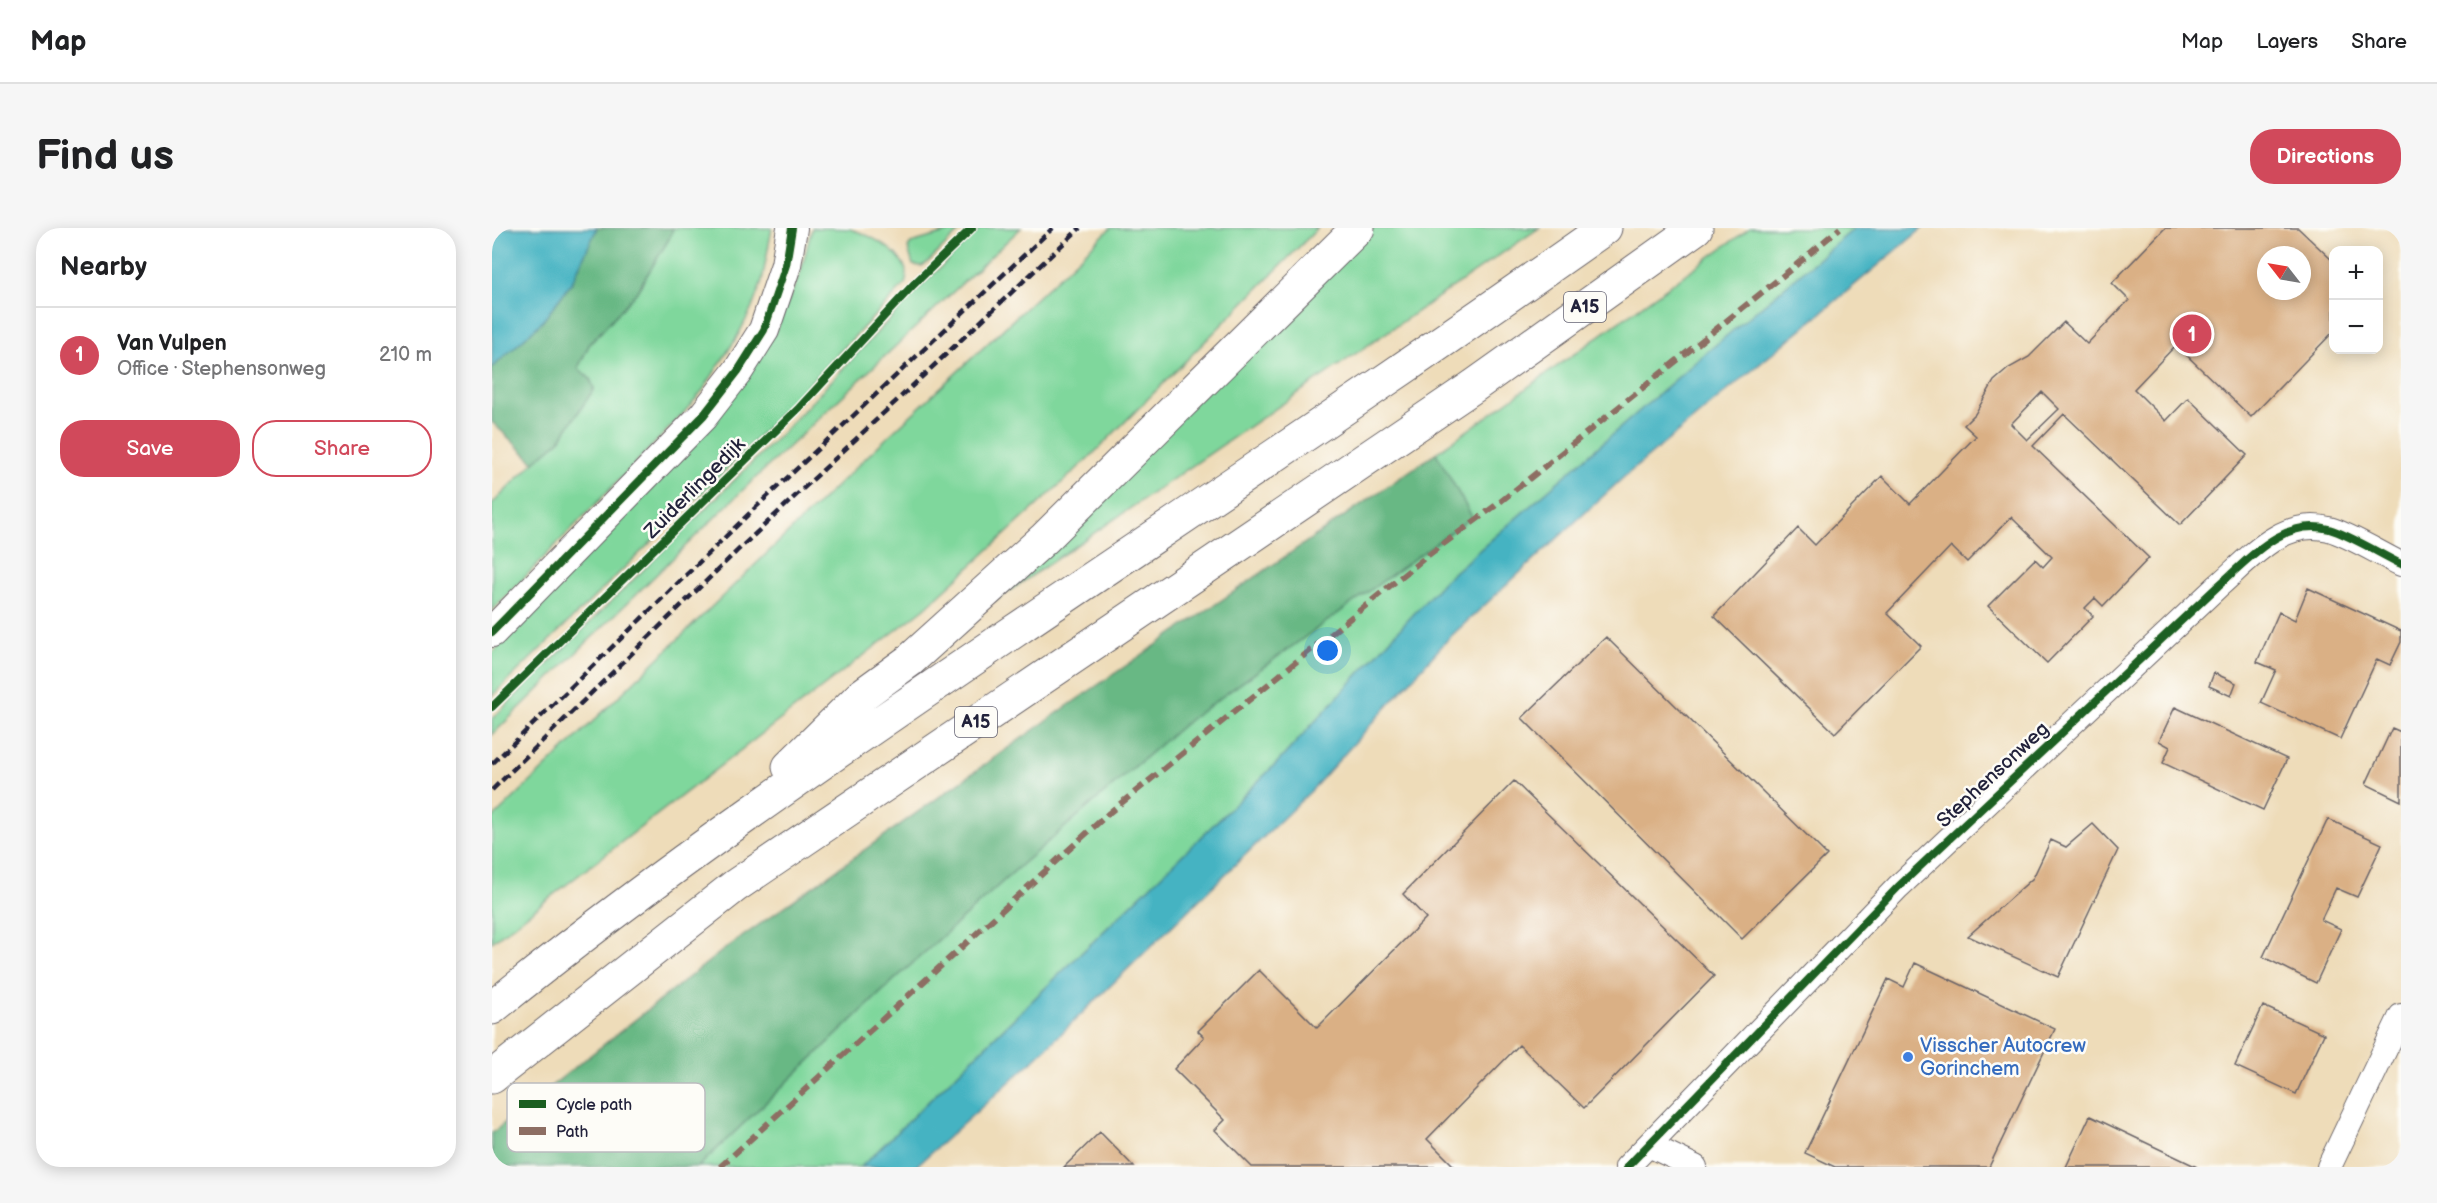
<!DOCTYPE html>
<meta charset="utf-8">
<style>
:root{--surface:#fff;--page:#f6f6f6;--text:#202124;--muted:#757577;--line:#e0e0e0;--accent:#d1495b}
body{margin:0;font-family:"Balsamiq Sans",sans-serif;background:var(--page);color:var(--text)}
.controls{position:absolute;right:18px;top:18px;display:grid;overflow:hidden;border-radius:12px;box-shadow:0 3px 15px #0003}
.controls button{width:54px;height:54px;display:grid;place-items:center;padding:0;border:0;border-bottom:2px solid var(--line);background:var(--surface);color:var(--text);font:30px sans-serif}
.compass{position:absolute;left:1765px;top:18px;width:54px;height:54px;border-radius:50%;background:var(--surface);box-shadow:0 3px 15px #0003;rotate:301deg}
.you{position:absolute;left:836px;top:423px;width:21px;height:21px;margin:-15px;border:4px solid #fff;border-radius:50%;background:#1a73e8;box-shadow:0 0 0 9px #1a73e833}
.badge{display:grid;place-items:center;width:39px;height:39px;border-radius:50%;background:var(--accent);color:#fff;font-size:20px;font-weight:700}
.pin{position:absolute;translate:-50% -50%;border:3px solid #fff;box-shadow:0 2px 6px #0006}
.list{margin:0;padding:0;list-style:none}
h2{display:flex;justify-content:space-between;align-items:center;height:78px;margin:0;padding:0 24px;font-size:26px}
h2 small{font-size:20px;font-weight:400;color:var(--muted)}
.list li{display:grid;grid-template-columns:39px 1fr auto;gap:18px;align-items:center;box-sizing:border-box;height:96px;padding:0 24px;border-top:2px solid var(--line)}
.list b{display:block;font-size:22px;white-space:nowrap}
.list p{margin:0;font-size:20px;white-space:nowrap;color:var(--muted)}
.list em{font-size:20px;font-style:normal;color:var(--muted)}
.actions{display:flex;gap:12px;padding:18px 24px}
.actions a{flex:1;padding:14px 0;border:2px solid var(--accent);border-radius:24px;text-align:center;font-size:21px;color:var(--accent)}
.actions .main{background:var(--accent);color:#fff}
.map{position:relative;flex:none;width:1909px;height:939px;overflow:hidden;border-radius:24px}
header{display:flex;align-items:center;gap:36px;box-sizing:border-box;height:84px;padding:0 30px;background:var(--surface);border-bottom:2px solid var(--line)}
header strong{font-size:28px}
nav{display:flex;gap:33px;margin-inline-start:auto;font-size:21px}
.intro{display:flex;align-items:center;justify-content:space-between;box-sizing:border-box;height:144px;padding:0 36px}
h1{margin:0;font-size:42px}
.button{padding:15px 27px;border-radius:24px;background:var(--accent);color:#fff;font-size:21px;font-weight:700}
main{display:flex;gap:36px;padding:0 36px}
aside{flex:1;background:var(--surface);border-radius:24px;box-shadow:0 3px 15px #0003}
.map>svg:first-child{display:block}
</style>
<header>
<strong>Map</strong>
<nav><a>Map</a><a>Layers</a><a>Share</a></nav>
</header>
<div class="intro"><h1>Find us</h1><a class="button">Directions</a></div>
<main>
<aside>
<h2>Nearby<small></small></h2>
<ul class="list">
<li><span class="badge">1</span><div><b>Van Vulpen</b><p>Office · Stephensonweg</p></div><em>210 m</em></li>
</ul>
<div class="actions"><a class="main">Save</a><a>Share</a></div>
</aside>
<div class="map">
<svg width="1909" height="939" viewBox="0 0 1909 939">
<rect width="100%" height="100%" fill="#fdfcf7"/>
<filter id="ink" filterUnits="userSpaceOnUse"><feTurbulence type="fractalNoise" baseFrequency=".0167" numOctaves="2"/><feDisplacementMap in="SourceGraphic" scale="12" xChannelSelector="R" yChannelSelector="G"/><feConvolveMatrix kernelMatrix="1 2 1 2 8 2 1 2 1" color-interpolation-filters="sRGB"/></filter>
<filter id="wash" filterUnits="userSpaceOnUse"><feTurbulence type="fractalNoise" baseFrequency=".008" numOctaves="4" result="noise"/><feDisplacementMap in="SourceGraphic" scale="24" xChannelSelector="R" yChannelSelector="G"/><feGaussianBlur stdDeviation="1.35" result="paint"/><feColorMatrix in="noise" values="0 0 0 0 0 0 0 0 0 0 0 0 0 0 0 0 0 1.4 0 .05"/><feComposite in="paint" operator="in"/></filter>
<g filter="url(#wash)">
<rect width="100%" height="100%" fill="#eedcb9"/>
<path fill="#7fd79c" stroke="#507c6c" stroke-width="1.5" d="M181 0H280L270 53 260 80 245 109 211 162 189 188 0 383V276L42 234 67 213 102 161 98 151 86 140 97 117 144 65 177 11Z
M320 0C332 0 347 0 358 1 379 7 423 29 413 56L240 236 0 468V425L212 206 283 104 309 43Z
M471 0 436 34 430 38 421 37 416 20 419 15Z
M489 0H529L255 258 0 507V491L293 202 427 60Z
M619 0H826L599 228 433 380 0 714V591L386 218Z
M878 0H1047L503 373Z
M1258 0H1363L1214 125 952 353 786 534 369 939H206L401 753 529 637 692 496 980 289 944 225Z"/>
<path fill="#67b884" stroke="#446d60" stroke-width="1.5" d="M105 0H181L177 11 144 65 97 117 86 140 98 151 102 161 67 213 42 234 0 194V140L50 94 80 54Z
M944 225 980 289 692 496 529 637 401 753 206 939H0V905L230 723 571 481Z"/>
<path fill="#45b3c2" stroke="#346a7e" stroke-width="1.5" d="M0 0H105L80 54 50 94 0 140Z
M1363 0H1431L1132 249 957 410 820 562 543 831 423 939H369L786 534 952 353 1214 125Z"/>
<g id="blocks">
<path fill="#dab085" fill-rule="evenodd" d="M1673 0H1806L1842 34V103L1759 189 1684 117 1642 161 1674 193 1696 170 1755 227 1688 297 1572 186 1541 218 1657 330 1611 378 1603 370 1593 380 1601 388 1555 435 1496 378 1543 331 1551 339 1560 329 1519 289 1475 334 1459 318 1395 385 1429 418 1343 505 1222 388 1306 300 1323 317 1390 248 1418 276 1484 208 1472 197 1483 186 1502 153 1517 140 1537 129 1572 94 1595 116 1637 72 1620 55ZM1774 27H1810V63H1774ZM1550 164 1567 181 1535 212 1519 196Z
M1816 360 1909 403V414L1898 437 1885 431 1848 511 1769 475 1784 442 1765 434 1787 384 1803 392Z
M1114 409 1335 627 1250 711 1030 490Z
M1722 445 1744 455 1739 468 1717 458Z
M1683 479 1795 531 1771 582 1671 535 1678 519 1667 513Z
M1900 500 1909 504V573L1874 556Z
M1022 553 1222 748 1092 880 1027 817 935 911 963 939H760L723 902 733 892 682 841 712 809 706 803 767 742 825 800 934 690 911 666Z
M1836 591 1890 616 1865 669 1844 660 1829 692 1849 701 1824 755 1771 729Z
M1601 596 1626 622 1566 749 1476 708 1541 650 1559 612 1574 619Z
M1423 735 1563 801 1497 939H1343L1313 925 1396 751 1412 759Z
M1771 778 1832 806 1804 866 1743 838Z
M1598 888 1705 939H1574Z
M608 904 642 939H572Z"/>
</g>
</g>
<g filter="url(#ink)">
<use href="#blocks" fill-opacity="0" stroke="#696367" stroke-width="1.5"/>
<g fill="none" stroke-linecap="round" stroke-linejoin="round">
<g stroke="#696367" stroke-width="26">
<path id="minor" d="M1157 917 1203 939
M1135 939 1406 659 1726 358C1757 331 1791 289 1837 301 1858 307 1888 326 1909 336
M1837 939 1909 788"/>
</g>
<g stroke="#696367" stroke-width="32">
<path id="tertiary" d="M0 404 211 188 246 143 272 102 294 37 300 0"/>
</g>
<g stroke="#696367" stroke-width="35">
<path id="motorway" d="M297 539 370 467 417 433 553 310 866 0
M0 780C166 645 344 524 521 404 719 270 918 138 1113 0
M0 849 243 658 982 158 1204 0"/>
</g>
<use href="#minor" stroke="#fff" stroke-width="24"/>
<use href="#tertiary" stroke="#fff" stroke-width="30"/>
<use href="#motorway" stroke="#fff" stroke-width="33"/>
<path stroke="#22223b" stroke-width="4.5" stroke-dasharray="9 4.5" stroke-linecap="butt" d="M0 536 263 280 561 0
M0 562 245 323 588 0"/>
<path stroke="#8d6e63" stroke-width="6" stroke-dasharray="12 6" stroke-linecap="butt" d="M228 939 617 585 935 328 1003 278 1303 38 1348 0"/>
<g stroke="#fdfcf7" stroke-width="11">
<path id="cycleway" d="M0 404 211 188 246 143 272 102 294 37 300 0
M0 479 307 180 421 57 480 0
M1135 939 1406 659 1726 358C1757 331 1791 289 1837 301 1858 307 1888 326 1909 336"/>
</g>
<use href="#cycleway" stroke="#1b5e20" stroke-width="8"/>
</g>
</g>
<circle fill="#3f7fe0" stroke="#fdfcf7" stroke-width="2" cx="1416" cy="829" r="6"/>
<g text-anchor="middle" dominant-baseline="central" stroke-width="5" stroke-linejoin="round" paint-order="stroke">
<g fill="#fdfcf7" stroke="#646373" stroke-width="1.5">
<rect x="1072" y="64" width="42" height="30" rx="4.5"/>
<rect x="463" y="479" width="42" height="30" rx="4.5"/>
</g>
<g font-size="18" font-weight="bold" fill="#22223b">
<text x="1093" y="79">A15</text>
<text x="484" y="494">A15</text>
</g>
<g font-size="20" fill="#22223b" stroke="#fdfcf7">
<text transform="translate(203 260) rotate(-45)">Zuiderlingedijk</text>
<text transform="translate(1501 547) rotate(-43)">Stephensonweg</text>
</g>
<g font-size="20" fill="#366cbe" stroke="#fdfcf7" text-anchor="start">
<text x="1428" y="818">Visscher Autocrew<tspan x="1428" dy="23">Gorinchem</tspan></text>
</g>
</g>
<rect x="15" y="855" width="198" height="69" rx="9" fill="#fdfcf7" stroke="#bbbbbf" stroke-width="1.5"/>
<rect x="27" y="872" width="27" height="8" fill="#1b5e20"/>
<rect x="27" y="899" width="27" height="8" fill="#8d6e63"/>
<g font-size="16" fill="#22223b">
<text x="64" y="882">Cycle path</text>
<text x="64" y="909">Path</text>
</g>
</svg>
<div class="controls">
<button>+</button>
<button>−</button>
</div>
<svg class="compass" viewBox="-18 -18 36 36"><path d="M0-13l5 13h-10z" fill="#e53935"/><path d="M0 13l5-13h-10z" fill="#757577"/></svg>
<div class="you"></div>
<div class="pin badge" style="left:1700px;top:106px">1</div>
</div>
</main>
